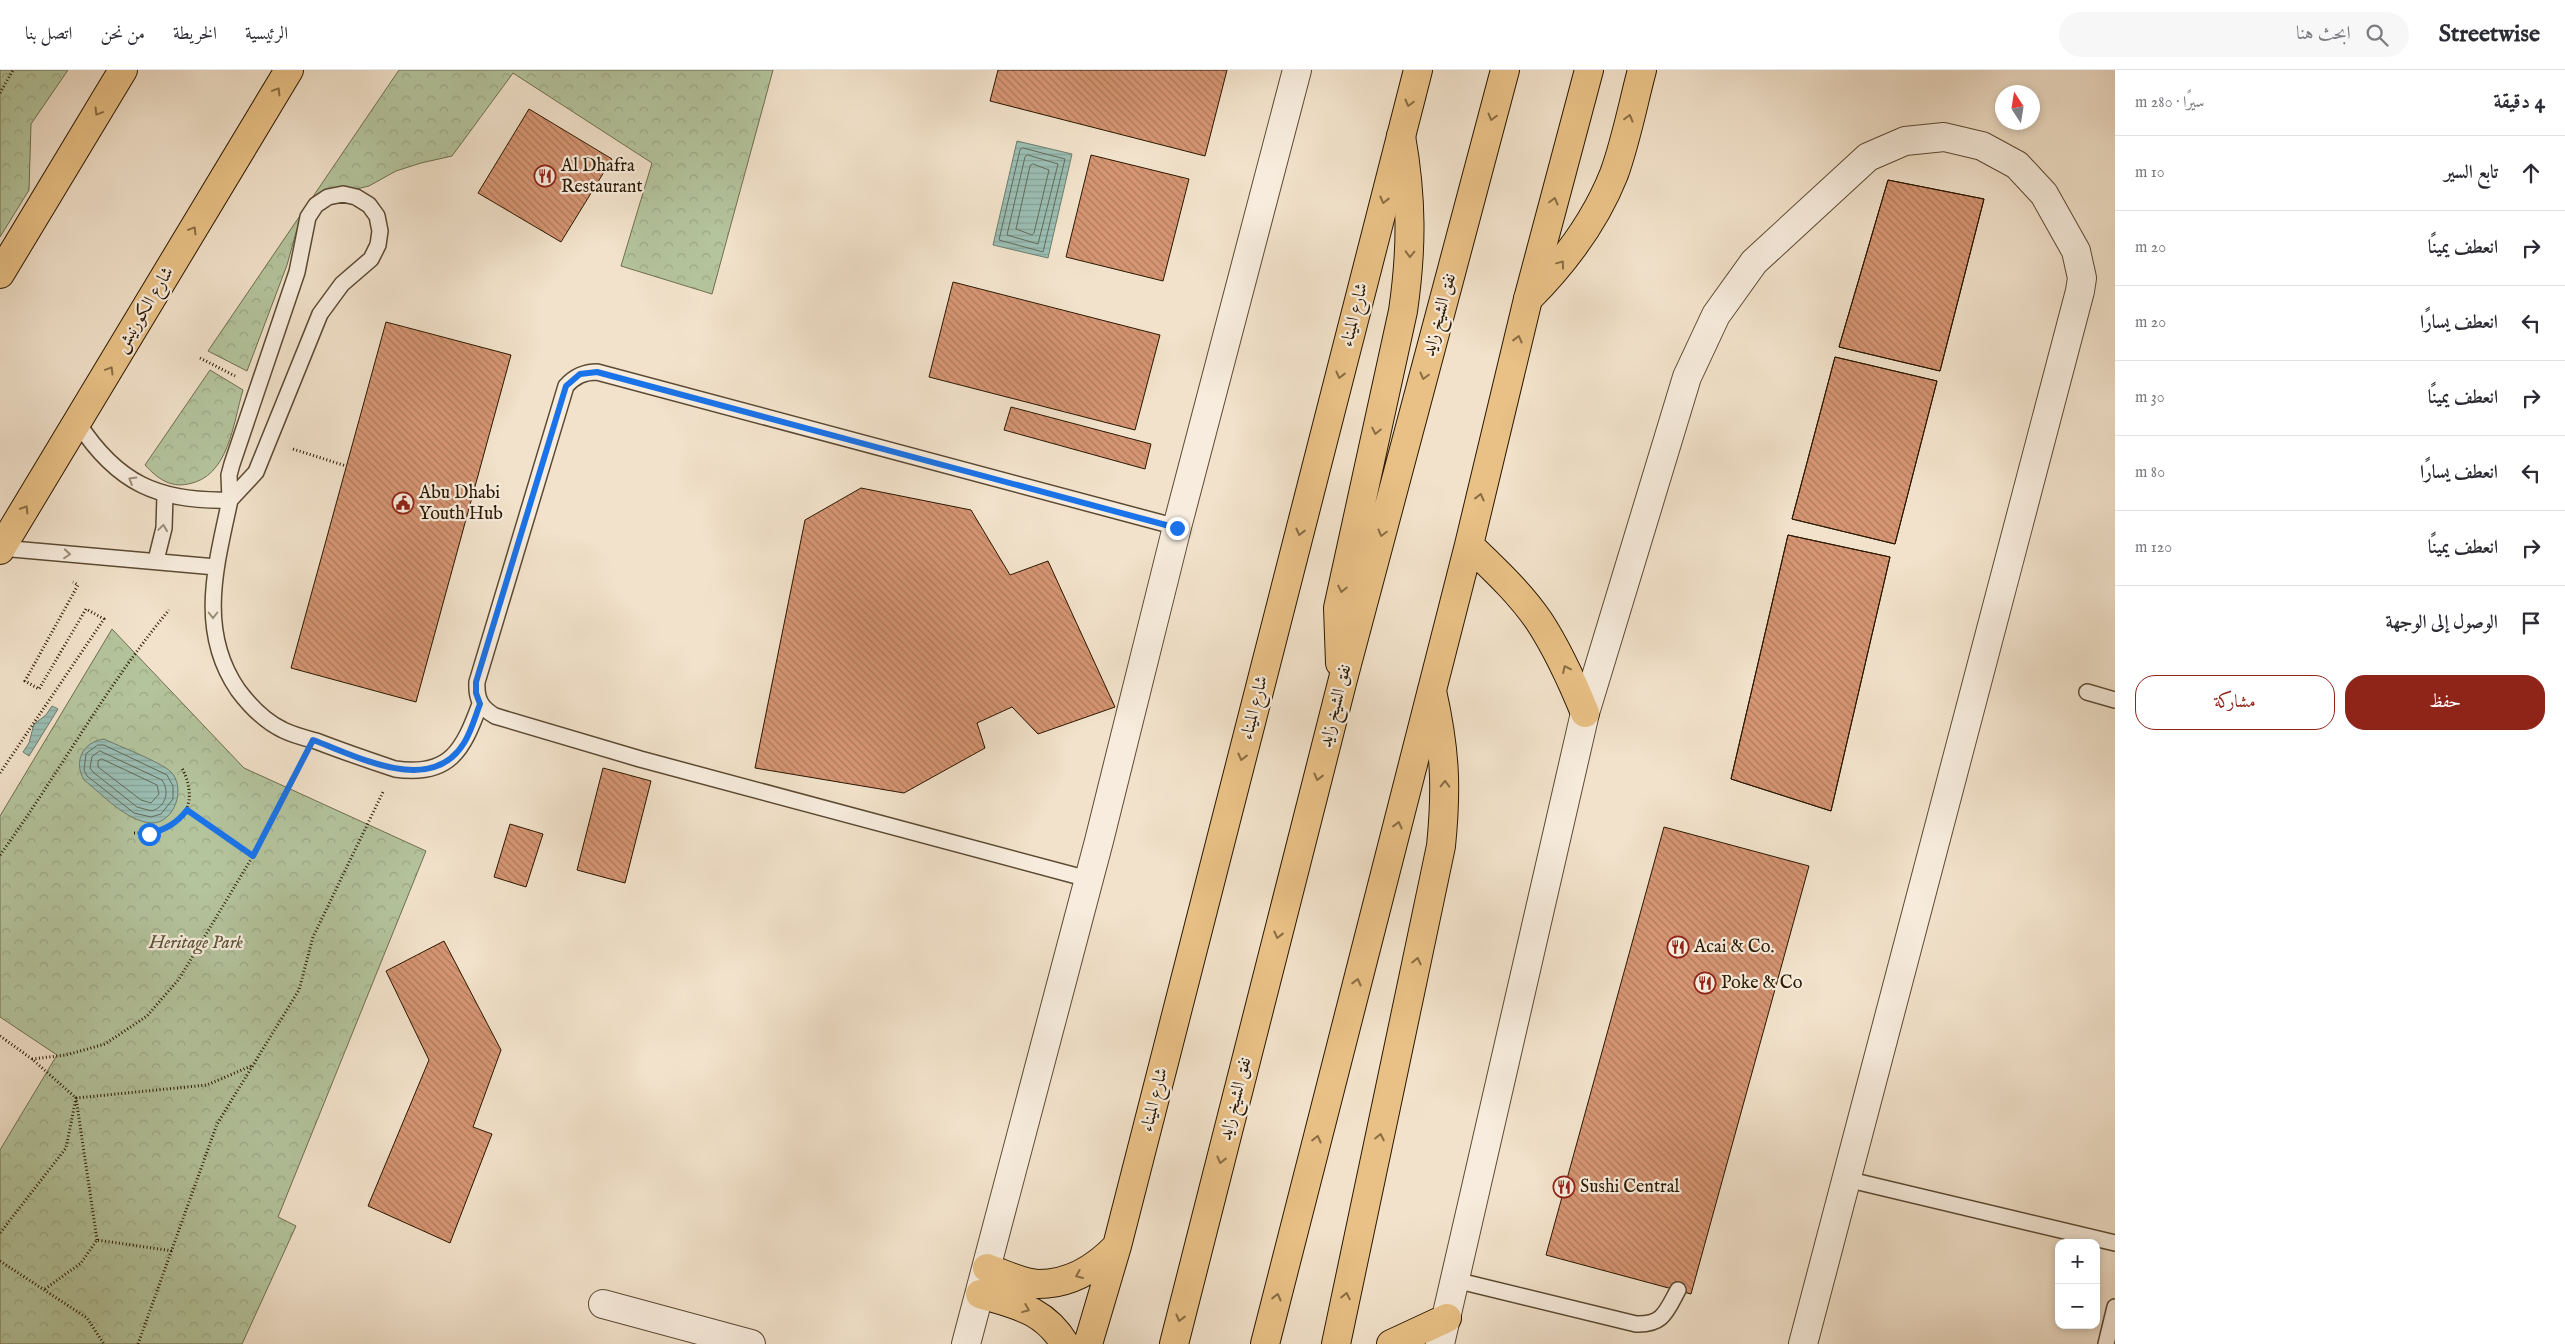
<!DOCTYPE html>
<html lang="ar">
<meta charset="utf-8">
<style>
:root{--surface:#fff;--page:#f7f7f7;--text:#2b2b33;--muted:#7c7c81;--line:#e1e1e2;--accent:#8f2418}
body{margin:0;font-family:"IM FELL English",Amiri,serif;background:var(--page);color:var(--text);direction:rtl}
.controls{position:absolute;right:15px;bottom:15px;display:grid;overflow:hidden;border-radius:10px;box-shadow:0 2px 8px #0003}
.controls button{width:45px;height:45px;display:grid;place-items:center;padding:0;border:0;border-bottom:1px solid var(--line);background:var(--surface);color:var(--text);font:25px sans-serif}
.compass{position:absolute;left:1995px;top:15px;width:45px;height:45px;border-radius:50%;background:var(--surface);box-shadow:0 2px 8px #0003;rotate:348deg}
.stop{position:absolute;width:15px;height:15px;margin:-11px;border:4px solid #1a73e8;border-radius:50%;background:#fff}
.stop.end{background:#1a73e8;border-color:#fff;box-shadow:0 1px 5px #0008}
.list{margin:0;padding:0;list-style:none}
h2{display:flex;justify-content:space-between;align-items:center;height:65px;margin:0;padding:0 20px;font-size:21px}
h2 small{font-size:16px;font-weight:400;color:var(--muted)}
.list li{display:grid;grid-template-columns:32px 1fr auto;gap:15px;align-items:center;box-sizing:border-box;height:75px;padding:0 20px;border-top:1px solid var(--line)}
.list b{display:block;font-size:19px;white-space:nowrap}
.list em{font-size:16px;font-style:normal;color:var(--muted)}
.actions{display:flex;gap:10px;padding:15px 20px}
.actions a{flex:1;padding:11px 0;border:1px solid var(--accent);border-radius:20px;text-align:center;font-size:18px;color:var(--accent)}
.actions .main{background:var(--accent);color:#fff}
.icon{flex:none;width:28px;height:28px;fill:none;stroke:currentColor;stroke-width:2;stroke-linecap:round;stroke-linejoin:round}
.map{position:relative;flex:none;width:2115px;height:1274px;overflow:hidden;direction:ltr}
header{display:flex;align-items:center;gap:30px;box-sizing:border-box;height:70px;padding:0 25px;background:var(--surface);border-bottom:1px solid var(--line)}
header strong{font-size:24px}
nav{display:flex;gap:28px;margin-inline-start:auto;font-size:18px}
.search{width:350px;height:45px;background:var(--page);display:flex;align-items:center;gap:12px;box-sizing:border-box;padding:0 18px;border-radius:28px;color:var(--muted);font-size:19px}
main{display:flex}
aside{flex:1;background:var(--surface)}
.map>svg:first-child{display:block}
</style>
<header>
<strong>Streetwise</strong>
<div class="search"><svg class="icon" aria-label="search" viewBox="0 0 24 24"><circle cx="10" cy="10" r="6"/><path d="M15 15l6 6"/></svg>ابحث هنا</div>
<nav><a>الرئيسية</a><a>الخريطة</a><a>من نحن</a><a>اتصل بنا</a></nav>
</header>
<main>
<aside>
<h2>4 دقيقة<small>سيرًا · 280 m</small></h2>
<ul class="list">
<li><svg class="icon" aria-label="ahead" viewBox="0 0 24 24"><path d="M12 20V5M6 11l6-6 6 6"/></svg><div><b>تابع السير</b></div><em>10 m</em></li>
<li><svg class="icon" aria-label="right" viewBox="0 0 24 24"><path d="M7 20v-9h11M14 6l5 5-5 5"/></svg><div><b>انعطف يمينًا</b></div><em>20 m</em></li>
<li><svg class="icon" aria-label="left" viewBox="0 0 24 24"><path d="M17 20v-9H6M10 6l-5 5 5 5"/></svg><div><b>انعطف يسارًا</b></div><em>20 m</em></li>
<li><svg class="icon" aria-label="right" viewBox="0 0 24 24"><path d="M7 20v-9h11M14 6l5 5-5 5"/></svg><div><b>انعطف يمينًا</b></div><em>30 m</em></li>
<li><svg class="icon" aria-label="left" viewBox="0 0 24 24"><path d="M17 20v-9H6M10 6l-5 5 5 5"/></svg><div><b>انعطف يسارًا</b></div><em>80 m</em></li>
<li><svg class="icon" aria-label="right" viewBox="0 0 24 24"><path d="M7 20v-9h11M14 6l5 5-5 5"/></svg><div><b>انعطف يمينًا</b></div><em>120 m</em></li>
<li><svg class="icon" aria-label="arrive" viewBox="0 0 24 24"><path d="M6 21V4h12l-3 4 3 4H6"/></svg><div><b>الوصول إلى الوجهة</b></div></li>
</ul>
<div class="actions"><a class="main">حفظ</a><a>مشاركة</a></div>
</aside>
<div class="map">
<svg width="2115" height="1274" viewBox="0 0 2115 1274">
<defs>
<pattern id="park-crowns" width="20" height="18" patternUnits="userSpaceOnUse" patternTransform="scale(1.25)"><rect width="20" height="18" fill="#b4c49d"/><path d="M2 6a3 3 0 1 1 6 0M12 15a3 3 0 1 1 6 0" fill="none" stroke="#9ba885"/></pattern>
<pattern id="water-rules" width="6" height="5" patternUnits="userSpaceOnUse" patternTransform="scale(1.25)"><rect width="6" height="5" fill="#9bbeb4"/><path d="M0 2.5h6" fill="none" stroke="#86a399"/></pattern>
<pattern id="building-back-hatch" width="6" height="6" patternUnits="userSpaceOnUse" patternTransform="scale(1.25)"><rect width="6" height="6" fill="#d69573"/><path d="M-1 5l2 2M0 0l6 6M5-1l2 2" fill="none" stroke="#ae795c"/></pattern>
</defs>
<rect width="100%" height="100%" fill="#f2e2cb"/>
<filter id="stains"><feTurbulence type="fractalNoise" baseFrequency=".004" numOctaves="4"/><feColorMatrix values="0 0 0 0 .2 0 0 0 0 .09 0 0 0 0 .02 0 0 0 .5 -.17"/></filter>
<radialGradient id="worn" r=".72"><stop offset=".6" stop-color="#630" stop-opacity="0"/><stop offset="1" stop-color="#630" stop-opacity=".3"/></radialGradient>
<path fill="url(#park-crowns)" stroke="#6f6e4e" d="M0 0H68L31 54 29 120 0 167Z
M399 0H773L712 224 621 196 652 93 513 3 452 86 421 93 396 101 369 116 348 121 306 143 297 159 287 195 247 301 208 281Z
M210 300 243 320C233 353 229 407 188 414 170 418 157 408 145 395Z
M112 559 244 698 426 781 278 1147 296 1156 242 1274H0V1080L57 985 0 947V746Z"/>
<path fill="url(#water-rules)" stroke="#6e7c6c" d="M1017 71 1072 84 1048 188 993 175Z
M52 636 58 639 29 686 23 682 29 673 34 654 46 645Z
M104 669C119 676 160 692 170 701 187 716 175 754 151 753 126 751 102 724 84 710 73 691 83 672 104 669Z"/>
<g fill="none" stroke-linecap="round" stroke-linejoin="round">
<path stroke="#626b5a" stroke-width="1" d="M1023 78 1065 89 1043 182 999 170 1020 80Z
M1028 85 1058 94 1038 174 1007 165 1025 87Z
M1033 94 1049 100 1034 163 1032 165 1016 159 1030 96Z
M98 675H104L167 705 173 716V729L161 744 151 747 134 743 87 706 84 700 86 684Z
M100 681 162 710C170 722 166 736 152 741L137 737 93 702 90 698 92 687Z
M102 689 157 715 159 724 151 733 141 730 98 697V691Z"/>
</g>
<path fill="url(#building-back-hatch)" stroke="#2a1800" d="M998 0H1227L1205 86 990 31Z
M529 39 612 89 561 172 478 123Z
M1091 85 1189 109 1163 211 1066 187Z
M1888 110 1984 129 1940 301 1839 277Z
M1888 110 1984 129 1940 301 1839 277Z
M953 212 1160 265 1135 360 929 307Z
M386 252 511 285 416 632 291 598Z
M1835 287 1937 311 1895 474 1792 449Z
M1835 287 1937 311 1895 474 1792 449Z
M1011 337 1151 374 1145 399 1004 360Z
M861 418 971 440 1010 505 1048 491 1115 637 1038 664 1012 637 977 653 985 678 904 723 755 698 805 450Z
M1788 465 1890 487 1831 741 1731 709Z
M1788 465 1890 487 1831 741 1731 709Z
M603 698 651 711 625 813 577 800Z
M510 754 543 764 526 817 494 807Z
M1664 757 1809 796 1691 1224 1546 1185Z
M444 871 501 980 473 1057 492 1064 450 1173 368 1136 429 990 386 901Z"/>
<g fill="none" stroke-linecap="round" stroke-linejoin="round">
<g stroke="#5c4a33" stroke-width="18">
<path id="lane" d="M343 124 356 127 369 135 377 146 380 161 378 175 371 189 342 214 320 244 256 402 230 430 229 405 232 394 297 202 308 147 316 135 328 127Z
M78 353C117 413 158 432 230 430 216 496 197 560 238 620 250 636 266 652 283 660 293 665 305 668 316 671 342 681 368 690 395 699 450 707 463 680 480 634
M1 478 216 497
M156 490 164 458 165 425
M2087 622 2115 630
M1088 809 640 689 495 646C481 638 476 629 477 612L566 316C575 306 584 302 597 302L1177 457
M1846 1109 2115 1173
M1455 1210 1636 1254C1663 1255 1666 1242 1678 1220
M2106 1274 2115 1237"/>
</g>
<g stroke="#5c4a33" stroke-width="30">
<path id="street" d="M603 1234 751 1274
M966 1274 1099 771 1177 457 1297 0
M1440 1274 1585 643 1687 307 1716 245 1754 192 1868 87 1905 71 1944 67 1982 76 2017 95 2044 124 2076 181 2082 208 2080 221 1803 1274"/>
</g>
<g stroke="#2a1800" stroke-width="30">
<path id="primary" d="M1528 229C1564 193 1595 152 1614 104 1626 71 1633 34 1642 0
M987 1198C1002 1203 1023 1214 1039 1214 1071 1214 1096 1198 1117 1176
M980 1224C1016 1235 1044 1239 1065 1274
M1088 1274 1117 1176 1418 0
M1336 1274 1441 776C1447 717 1445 679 1432 621
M1391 1274 1447 1248"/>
</g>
<g stroke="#2a1800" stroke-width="30">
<path id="highway" d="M0 204 123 0
M1469 475C1494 499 1519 522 1539 551 1558 580 1572 611 1585 643
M0 480 289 0
M1340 593 1338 538 1403 241C1412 179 1412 128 1401 66
M1174 1274 1343 609 1505 0
M1265 1274 1469 475 1528 229 1589 0"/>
</g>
<path stroke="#2a1800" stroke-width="3" stroke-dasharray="1 2.5" stroke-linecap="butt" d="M0 23 13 0
M200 288 235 306
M293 379 346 396
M0 703 104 549 86 539 39 619 25 611 78 515 73 512
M187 740 253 786
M134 763C176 764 203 740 182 698
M0 785C58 705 106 616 169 540
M0 966 32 989 76 1028 66 1078 0 1163
M32 989 66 985 105 974 147 946 179 909 253 786 301 694
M97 1170 76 1028 207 1015 251 996
M0 1191 87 1248 104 1274
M45 1219 81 1193 97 1170 173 1181
M138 1274 217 1054 299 920 313 867 383 722"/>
<use href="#lane" stroke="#f7ecdd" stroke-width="15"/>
<use href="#street" stroke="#f7ecdd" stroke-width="28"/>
<use href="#primary" stroke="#e9c186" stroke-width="28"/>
<use href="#highway" stroke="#e9c186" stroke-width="28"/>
</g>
<defs><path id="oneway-chevron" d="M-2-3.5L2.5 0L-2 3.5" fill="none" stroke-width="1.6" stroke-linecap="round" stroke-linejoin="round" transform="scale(1.25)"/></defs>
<g stroke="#8a6c43">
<use href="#oneway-chevron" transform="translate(277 21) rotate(-59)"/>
<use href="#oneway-chevron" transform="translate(1409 33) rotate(105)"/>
<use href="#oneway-chevron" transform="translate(98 42) rotate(121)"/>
<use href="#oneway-chevron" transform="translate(1492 47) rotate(105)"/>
<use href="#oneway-chevron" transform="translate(1629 48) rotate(-75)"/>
<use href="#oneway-chevron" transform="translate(1384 130) rotate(104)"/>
<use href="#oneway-chevron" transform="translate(1554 131) rotate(-75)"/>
<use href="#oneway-chevron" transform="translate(193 160) rotate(-59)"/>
<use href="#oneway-chevron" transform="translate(1410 184) rotate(92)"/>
<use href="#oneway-chevron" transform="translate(1561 194) rotate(-53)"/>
<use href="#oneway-chevron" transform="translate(1518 269) rotate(-76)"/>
<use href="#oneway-chevron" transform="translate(110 300) rotate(-59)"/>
<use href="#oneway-chevron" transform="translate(1340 305) rotate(104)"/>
<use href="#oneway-chevron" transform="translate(1424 306) rotate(105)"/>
<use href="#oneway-chevron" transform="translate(1376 361) rotate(102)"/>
<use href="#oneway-chevron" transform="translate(1480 427) rotate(-76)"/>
<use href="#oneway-chevron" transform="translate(25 439) rotate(-58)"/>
<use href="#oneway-chevron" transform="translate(1300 462) rotate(104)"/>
<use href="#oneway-chevron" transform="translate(1382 463) rotate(105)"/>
<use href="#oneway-chevron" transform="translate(1342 519) rotate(102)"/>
<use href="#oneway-chevron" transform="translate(1566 599) rotate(-115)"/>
<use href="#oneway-chevron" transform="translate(1242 687) rotate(104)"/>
<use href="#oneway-chevron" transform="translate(1318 707) rotate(104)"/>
<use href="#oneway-chevron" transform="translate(1445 714) rotate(-89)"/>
<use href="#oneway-chevron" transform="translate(1398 755) rotate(-76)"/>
<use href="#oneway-chevron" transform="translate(1278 865) rotate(104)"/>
<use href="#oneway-chevron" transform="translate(1417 891) rotate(-78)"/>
<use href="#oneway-chevron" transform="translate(1357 912) rotate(-76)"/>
<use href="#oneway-chevron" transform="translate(1380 1067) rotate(-78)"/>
<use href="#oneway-chevron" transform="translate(1317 1069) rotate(-76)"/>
<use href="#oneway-chevron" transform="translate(1221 1090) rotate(104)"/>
<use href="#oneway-chevron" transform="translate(1079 1205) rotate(157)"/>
<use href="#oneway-chevron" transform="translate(1346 1226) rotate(-78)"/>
<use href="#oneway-chevron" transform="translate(1277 1227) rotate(-76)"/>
<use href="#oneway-chevron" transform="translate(1026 1239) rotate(22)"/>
<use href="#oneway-chevron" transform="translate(1180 1248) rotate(104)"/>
</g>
<g stroke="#9b8d7a">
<use href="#oneway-chevron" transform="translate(132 410) rotate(-149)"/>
<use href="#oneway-chevron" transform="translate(163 458) rotate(-82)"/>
<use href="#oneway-chevron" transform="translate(67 484) rotate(5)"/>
<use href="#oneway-chevron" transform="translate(213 545) rotate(90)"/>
</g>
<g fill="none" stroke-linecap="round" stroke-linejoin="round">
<path stroke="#1a73e8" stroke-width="6" d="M149 764C166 759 176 754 187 740L253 786 313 670C357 686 431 727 464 673 471 662 475 647 480 634L476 623V612L566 316 580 304 597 302 1177 458"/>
</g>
<defs>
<g id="restaurant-ring" transform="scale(1.125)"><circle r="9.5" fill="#f7ecdd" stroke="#8f2418" stroke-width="1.5"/><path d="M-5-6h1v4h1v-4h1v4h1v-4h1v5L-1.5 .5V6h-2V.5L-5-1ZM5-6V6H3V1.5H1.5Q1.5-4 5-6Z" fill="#8f2418"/></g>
<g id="civic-ring" transform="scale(1.125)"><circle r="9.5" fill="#f7ecdd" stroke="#8f2418" stroke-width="1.5"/><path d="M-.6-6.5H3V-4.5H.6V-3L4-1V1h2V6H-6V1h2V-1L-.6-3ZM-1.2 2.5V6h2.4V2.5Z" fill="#8f2418"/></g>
</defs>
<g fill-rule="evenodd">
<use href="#restaurant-ring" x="545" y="106"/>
<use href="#civic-ring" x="403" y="433"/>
<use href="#restaurant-ring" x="1678" y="877"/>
<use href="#restaurant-ring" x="1705" y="913"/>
<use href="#restaurant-ring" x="1564" y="1117"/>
</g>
<g text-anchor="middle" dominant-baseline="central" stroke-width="4.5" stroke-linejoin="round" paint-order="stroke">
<g font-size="18" fill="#2a1800" stroke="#f7ecdd" text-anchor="start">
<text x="561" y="96">Al Dhafra<tspan x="561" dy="21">Restaurant</tspan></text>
<text x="419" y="423">Abu Dhabi<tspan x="419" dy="21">Youth Hub</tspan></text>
<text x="1694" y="877">Acai &amp; Co.</text>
<text x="1721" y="913">Poke &amp; Co</text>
<text x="1580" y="1117">Sushi Central</text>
</g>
<g font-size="18" fill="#2a1800" stroke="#f7ecdd">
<text transform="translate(145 240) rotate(-59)">شارع الكورنيش</text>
<text transform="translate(1355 245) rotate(-76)">شارع الميناء</text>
<text transform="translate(1440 245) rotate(-75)">نفق الشيخ زايد</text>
<text transform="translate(1336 636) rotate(-76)">نفق الشيخ زايد</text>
<text transform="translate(1255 638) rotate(-76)">شارع الميناء</text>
<text transform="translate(1236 1029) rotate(-76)">نفق الشيخ زايد</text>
<text transform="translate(1155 1030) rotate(-76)">شارع الميناء</text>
</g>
<g font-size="18" font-style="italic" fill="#5a5437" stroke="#f7ecdd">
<text x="196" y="873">Heritage Park</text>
</g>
</g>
<rect width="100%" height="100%" filter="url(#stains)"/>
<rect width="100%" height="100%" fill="url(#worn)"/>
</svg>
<div class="controls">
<button>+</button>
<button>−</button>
</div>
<svg class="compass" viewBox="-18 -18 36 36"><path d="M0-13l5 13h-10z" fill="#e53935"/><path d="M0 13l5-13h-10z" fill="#7c7c81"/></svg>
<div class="stop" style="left:149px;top:764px"></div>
<div class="stop end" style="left:1177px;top:458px"></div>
</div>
</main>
